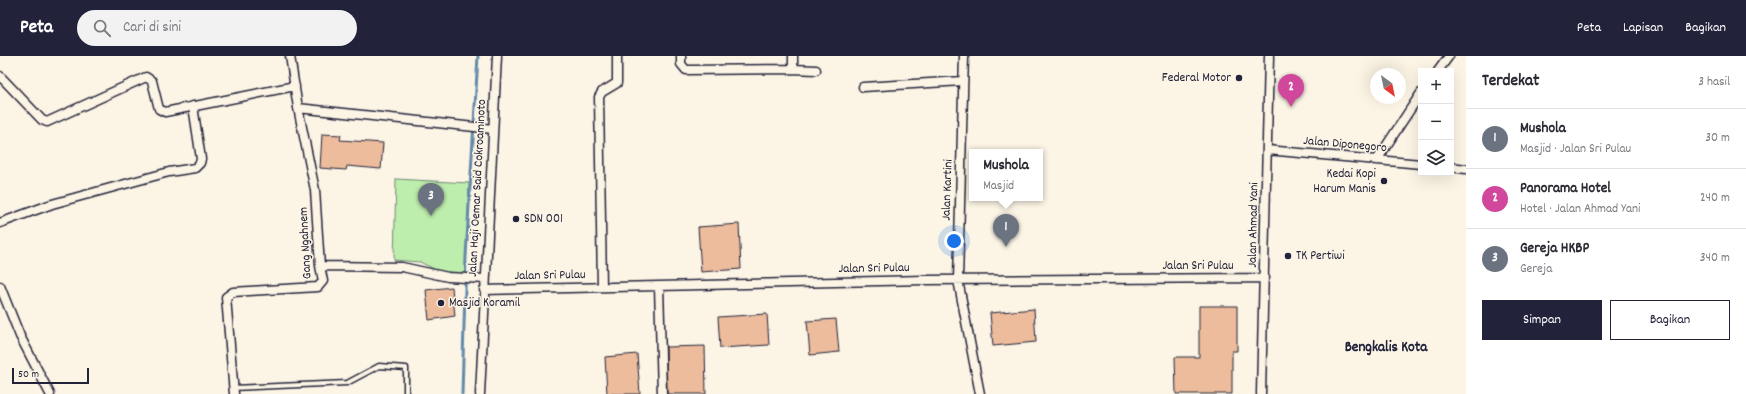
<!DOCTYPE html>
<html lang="id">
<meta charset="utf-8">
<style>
:root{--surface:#fff;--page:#f2f2f3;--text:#2b2b33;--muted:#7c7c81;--line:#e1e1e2;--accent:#22223b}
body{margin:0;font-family:Dekko,sans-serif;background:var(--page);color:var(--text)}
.controls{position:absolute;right:12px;top:12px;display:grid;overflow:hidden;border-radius:0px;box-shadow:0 4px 16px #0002}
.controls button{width:36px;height:36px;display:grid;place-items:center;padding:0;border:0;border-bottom:1px solid var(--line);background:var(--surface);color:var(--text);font:20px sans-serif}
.compass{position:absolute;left:1370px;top:12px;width:36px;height:36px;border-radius:50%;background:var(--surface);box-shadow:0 4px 16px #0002;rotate:147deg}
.scale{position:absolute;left:12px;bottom:10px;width:77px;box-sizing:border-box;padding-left:4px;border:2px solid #22223b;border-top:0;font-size:11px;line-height:14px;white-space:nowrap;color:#22223b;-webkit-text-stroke:3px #fcf5e5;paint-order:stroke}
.you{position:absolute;left:954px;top:185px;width:14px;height:14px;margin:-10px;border:3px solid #fff;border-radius:50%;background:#1a73e8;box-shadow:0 0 0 6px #1a73e833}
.badge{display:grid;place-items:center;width:26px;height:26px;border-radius:50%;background:var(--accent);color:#fff;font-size:13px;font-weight:700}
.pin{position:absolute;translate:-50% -33px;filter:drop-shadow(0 1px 2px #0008)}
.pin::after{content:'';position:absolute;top:21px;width:14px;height:12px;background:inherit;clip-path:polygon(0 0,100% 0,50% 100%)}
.popup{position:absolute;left:969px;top:93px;width:74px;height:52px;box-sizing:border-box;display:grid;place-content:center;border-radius:0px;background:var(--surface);filter:drop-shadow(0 1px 3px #0005);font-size:13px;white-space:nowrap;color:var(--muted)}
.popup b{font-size:15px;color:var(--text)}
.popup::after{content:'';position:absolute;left:50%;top:100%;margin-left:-8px;border:8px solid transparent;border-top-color:var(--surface)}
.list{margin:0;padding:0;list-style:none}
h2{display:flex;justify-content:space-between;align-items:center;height:52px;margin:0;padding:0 16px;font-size:17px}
h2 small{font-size:13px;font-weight:400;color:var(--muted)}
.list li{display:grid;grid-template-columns:26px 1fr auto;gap:12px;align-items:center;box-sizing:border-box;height:60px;padding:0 16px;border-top:1px solid var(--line)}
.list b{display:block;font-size:15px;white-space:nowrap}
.list p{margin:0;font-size:13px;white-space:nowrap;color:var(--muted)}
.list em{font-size:13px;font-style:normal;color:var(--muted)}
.actions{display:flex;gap:8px;padding:12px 16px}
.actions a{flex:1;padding:9px 0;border:1px solid var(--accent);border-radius:0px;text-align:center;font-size:14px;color:var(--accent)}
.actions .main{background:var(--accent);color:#fff}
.icon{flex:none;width:22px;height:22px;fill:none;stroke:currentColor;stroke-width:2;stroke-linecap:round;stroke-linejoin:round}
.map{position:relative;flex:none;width:1466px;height:338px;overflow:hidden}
header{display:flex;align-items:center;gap:24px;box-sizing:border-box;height:56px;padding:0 20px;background:var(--accent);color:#fff}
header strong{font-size:19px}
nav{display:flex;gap:22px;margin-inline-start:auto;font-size:14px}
.search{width:280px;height:36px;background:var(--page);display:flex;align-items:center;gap:10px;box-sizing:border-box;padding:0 14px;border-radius:22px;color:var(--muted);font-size:15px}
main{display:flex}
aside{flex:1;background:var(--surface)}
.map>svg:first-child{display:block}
</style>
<header>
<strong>Peta</strong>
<div class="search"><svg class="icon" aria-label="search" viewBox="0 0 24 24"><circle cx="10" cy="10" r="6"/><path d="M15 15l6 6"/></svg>Cari di sini</div>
<nav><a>Peta</a><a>Lapisan</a><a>Bagikan</a></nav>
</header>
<main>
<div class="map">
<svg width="1466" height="338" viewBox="0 0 1466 338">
<rect width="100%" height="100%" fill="#fcf5e5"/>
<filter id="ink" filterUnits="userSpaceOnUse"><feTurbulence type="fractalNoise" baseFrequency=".025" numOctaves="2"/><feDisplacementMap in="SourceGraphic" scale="8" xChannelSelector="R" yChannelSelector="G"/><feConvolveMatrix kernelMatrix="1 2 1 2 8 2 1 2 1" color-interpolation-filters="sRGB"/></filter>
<g filter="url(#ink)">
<path fill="#beeead" stroke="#708874" d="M396 123 469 127 466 218 446 219 420 206 394 204Z"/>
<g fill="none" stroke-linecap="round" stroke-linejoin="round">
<path stroke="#6389a8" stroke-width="3" d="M462 338 466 200 478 0"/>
</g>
<path fill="#ecbc9c" stroke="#22223b" d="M322 78 341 79 340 84 383 87 381 113 347 110 346 114 320 112Z
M739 168 741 213 701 216 698 171Z
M452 231 455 260 429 264 426 234Z
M1199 250H1237V295H1232V338H1176L1175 301H1199Z
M1034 253 1036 286 993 290 990 257Z
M767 258 769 289 720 292 718 261Z
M836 263 839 296 810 299 807 265Z
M705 290 706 338H667L666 291Z
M637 298 640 338H607L605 301Z"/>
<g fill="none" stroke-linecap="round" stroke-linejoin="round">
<g stroke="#22223b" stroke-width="7">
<path id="lane" d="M233 332 347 327 379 310 406 312V338"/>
</g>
<g stroke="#22223b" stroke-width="11">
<path id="street" d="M681 0V8L686 14 793 13V0
M964 0 958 224 980 338
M793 13 816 14
M1438 15 1449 0
M0 20 42 64 47 66 146 21 152 25 159 53 165 56 295 30
M863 31 963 25
M298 52 493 73
M1267 94 1421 108
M1377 104 1421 37
M1451 111 1466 113
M0 167 52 148 169 116 195 112 200 107 201 103 193 50
M320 210 402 211 448 221 485 223
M0 230 20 280 50 338
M659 230 662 338
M602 231 599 41 602 36 617 27V0
M484 234 925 224 1265 222
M234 338 226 241 233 236 318 231 323 225 320 210 315 134 298 52 290 0
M480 338 497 0
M1261 338 1269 0"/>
</g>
<use href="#lane" stroke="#fcf5e5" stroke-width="4"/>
<use href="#street" stroke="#fcf5e5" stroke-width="8"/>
</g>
</g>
<g fill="#22223b" stroke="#fcf5e5" stroke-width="1.5">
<circle cx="1239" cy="22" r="4"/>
<circle cx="1384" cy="125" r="4"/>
<circle cx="516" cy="163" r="4"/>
<circle cx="1288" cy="200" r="4"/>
<circle cx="441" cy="247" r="4"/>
</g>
<g text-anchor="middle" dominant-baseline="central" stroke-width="3" stroke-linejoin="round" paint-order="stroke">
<g font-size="13" fill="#22223b" stroke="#fcf5e5" text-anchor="start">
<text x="1231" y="22" text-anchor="end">Federal Motor</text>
<text x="1376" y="118" text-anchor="end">Kedai Kopi<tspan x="1376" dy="15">Harum Manis</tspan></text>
<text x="524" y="163">SDN 001</text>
<text x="1296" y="200">TK Pertiwi</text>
<text x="449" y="247">Masjid Koramil</text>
</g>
<g font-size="13" fill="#22223b" stroke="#fcf5e5">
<text transform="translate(1345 89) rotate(5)">Jalan Diponegoro</text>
<text transform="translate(478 132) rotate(-87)">Jalan Haji Oemar Said Cokroaminoto</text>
<text transform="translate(948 134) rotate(-88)">Jalan Kartini</text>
<text transform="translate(1254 169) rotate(-89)">Jalan Ahmad Yani</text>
<text transform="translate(306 187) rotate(-93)">Gang Ngahnem</text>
<text x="1198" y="210">Jalan Sri Pulau</text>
<text transform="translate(874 213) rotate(-1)">Jalan Sri Pulau</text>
<text transform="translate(550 220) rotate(-1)">Jalan Sri Pulau</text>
</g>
<g font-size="15" font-weight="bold" fill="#22223b" stroke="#fcf5e5">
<text x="1386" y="292">Bengkalis Kota</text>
</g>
</g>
</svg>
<div class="controls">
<button>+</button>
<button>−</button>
<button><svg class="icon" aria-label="layers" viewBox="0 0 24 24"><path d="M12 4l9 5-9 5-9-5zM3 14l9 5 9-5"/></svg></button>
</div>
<svg class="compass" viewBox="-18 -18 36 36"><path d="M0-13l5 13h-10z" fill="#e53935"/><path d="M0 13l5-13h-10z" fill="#7c7c81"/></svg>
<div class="scale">50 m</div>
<div class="you"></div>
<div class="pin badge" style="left:1006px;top:191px;background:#6b7280">1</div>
<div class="popup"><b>Mushola</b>Masjid</div>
<div class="pin badge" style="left:1291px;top:51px;background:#d1479c">2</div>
<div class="pin badge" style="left:431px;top:160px;background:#6b7280">3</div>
</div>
<aside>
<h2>Terdekat<small>3 hasil</small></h2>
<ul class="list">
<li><span class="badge" style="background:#6b7280">1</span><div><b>Mushola</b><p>Masjid · Jalan Sri Pulau</p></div><em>30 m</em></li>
<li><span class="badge" style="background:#d1479c">2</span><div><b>Panorama Hotel</b><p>Hotel · Jalan Ahmad Yani</p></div><em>240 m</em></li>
<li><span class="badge" style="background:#6b7280">3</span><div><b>Gereja HKBP</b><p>Gereja</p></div><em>340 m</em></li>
</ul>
<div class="actions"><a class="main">Simpan</a><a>Bagikan</a></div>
</aside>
</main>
